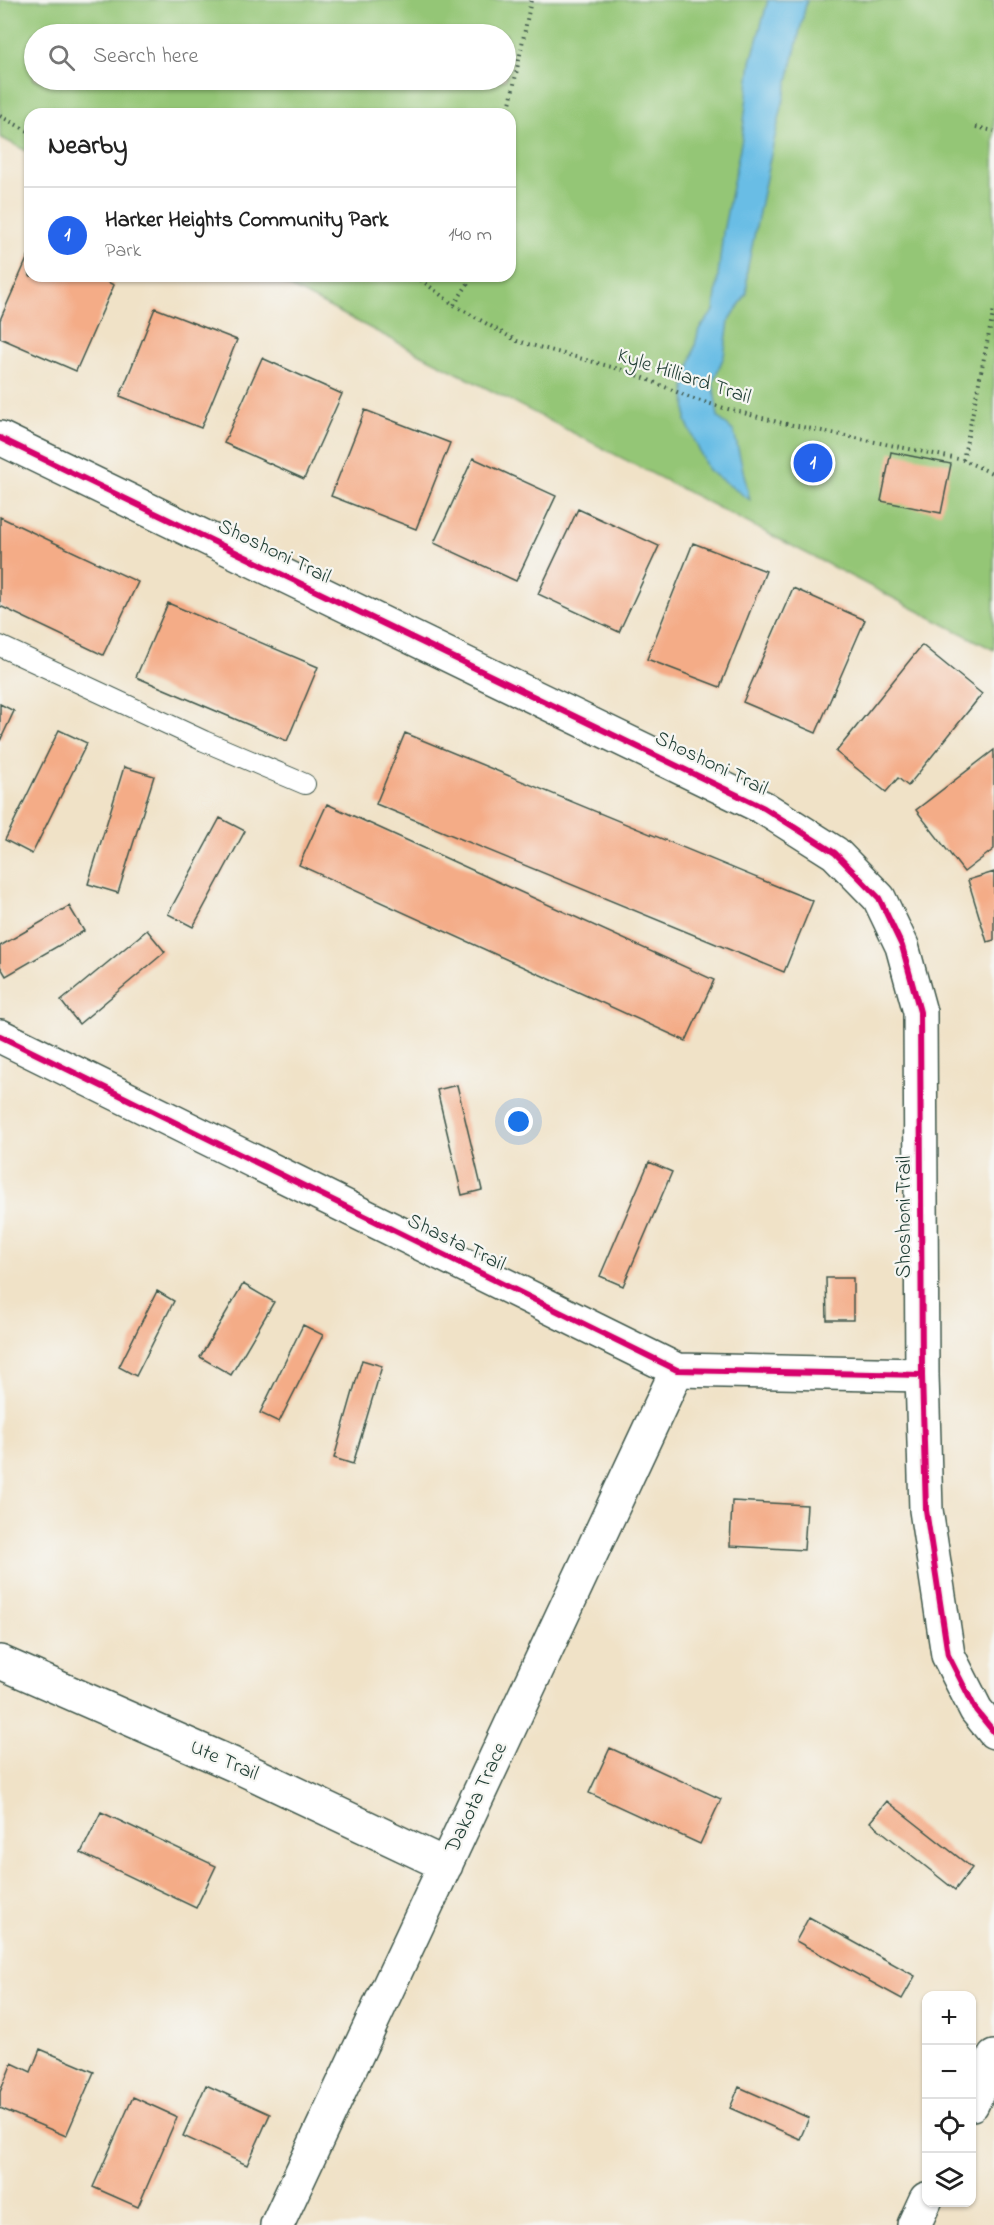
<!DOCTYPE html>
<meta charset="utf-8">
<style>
:root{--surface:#fff;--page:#f6f6f6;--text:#222;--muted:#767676;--line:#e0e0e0;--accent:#2563eb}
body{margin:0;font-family:"Indie Flower",sans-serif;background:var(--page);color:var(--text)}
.controls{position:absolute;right:18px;bottom:18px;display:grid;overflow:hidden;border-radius:12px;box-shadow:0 2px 4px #0004}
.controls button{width:54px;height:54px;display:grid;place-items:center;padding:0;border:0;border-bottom:2px solid var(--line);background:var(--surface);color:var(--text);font:30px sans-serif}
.you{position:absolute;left:519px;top:1122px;width:21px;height:21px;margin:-15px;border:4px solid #fff;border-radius:50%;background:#1a73e8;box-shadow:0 0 0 9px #1a73e833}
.badge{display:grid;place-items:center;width:39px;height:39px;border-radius:50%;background:var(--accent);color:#fff;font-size:20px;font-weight:700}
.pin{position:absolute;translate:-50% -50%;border:3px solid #fff;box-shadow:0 2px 6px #0006}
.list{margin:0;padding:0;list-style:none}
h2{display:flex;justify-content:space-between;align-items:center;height:78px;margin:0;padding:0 24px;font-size:26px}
h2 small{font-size:20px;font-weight:400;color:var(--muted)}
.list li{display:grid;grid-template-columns:39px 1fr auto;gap:18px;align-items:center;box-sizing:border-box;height:96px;padding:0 24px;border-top:2px solid var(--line)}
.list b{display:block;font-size:22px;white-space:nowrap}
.list p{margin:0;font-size:20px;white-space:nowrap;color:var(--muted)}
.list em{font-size:20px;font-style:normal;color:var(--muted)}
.icon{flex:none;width:33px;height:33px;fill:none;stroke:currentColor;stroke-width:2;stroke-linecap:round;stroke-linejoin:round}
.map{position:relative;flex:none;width:994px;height:2225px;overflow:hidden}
.search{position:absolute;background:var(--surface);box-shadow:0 2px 4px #0004;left:24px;top:24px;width:492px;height:66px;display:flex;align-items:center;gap:15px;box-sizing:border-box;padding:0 21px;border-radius:33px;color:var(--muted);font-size:22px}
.panel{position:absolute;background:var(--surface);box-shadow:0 2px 4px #0004;left:24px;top:108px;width:492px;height:174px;border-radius:18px}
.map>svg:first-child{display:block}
</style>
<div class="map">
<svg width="994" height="2225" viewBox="0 0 994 2225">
<rect width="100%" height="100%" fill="#f6f6f2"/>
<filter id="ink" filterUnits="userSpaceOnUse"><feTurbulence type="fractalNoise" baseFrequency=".0167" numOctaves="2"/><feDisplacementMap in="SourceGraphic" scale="12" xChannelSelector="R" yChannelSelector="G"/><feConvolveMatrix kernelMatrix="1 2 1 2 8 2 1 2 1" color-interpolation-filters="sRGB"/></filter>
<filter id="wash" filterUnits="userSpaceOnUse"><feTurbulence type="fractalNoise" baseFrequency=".008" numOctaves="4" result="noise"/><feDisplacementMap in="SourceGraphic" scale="24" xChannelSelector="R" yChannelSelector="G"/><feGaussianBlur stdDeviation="1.35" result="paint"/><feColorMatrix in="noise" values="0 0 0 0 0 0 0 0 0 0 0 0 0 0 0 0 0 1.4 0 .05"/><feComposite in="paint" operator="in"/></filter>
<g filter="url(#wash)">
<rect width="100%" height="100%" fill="#f0e2c7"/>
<path fill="#94c676" stroke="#5a8255" stroke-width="1.5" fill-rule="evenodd" d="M0 0H994V650L269 276H510V114H30V153L0 137ZM34 34H506V80H34Z"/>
<path fill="#69bde5" stroke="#447d8c" stroke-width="1.5" d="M768 0H807L770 158 747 271V293L729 321 724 356 713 382 718 417 734 432 750 500 708 470 686 421 685 385 699 329 714 311 723 232 742 138 751 62Z"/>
<g id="blocks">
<path fill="#f4ac87" d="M30 252V276H95L114 285 76 371 0 338V320Z
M155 308 237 340 201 428 120 396Z
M262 358 342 394 304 479 224 443Z
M365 410 450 443 416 529 331 496Z
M891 452 951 464 941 513 881 501Z
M473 458 556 496 516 581 434 543Z
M578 509 659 546 619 632 538 594Z
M0 517 138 582 103 655 0 606Z
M693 543 766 571 720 687 647 659Z
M793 588 865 620 816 733 743 702Z
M168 603 318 667 287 741 136 677Z
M922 645 982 694 908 786 898 778 886 792 836 752Z
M0 704 14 711 0 741Z
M59 730 87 743 32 854 5 840Z
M405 733 813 901 784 972 376 804Z
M994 750V849L964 872 916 810Z
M124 767 154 776 118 893 88 884Z
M327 804 714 980 686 1041 299 865Z
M220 818 245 831 193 927 168 914Z
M994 872V940L987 942 968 880Z
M69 906 84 931 6 976 0 966V946Z
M147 930 165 952 79 1024 61 1001Z
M457 1085 482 1190 462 1195 437 1090Z
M649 1162 672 1172 623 1286 600 1276Z
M826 1278H853V1320H827Z
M243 1284 274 1302 231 1375 200 1357Z
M157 1291 174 1301 136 1376 119 1367Z
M303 1325 323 1335 279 1422 260 1413Z
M362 1360 382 1366 353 1464 334 1458Z
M732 1501 807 1505 804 1550 730 1546Z
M610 1748 721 1799 700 1844 589 1793Z
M887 1801 972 1868 955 1890 870 1822Z
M101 1812 216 1866 196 1908 81 1853Z
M809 1917 915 1976 902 1999 796 1941Z
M40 2049 94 2072 66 2136 0 2108V2092L12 2063 31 2072Z
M206 2085 270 2114 247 2165 183 2136Z
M739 2087 809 2118 800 2139 730 2108Z
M133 2097 177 2117 138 2207 93 2187Z"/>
</g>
</g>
<g filter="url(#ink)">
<use href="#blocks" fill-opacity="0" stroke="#3e564a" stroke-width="1.5"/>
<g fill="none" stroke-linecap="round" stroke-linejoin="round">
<g stroke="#3e564a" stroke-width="22">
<path id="service" d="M0 646 204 741 305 784"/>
</g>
<g stroke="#3e564a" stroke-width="36">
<path id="minor" d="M0 438 764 808 835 853 879 898 902 946 920 1012 922 1375 926 1510 948 1655 976 1710 994 1732
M0 1036 677 1370 922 1375
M0 1662 237 1766 446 1865
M972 2104 994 2057
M277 2225 677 1370
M914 2225 926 2199"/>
</g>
<path stroke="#3e564a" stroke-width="4" stroke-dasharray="1.5 4.5" stroke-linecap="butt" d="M508 114 531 0
M0 116 30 132
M976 127 994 131
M416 276 454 305 517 341 630 372 691 398 724 408 778 422 963 460 994 474
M454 305 473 276
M963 460 994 309"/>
<use href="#service" stroke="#fff" stroke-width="20"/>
<use href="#minor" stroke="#fff" stroke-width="33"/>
<g stroke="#f6f6f2" stroke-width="10">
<path id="cycleway" d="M0 438 764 808 835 853 879 898 902 946 920 1012 922 1375 926 1510 948 1655 976 1710 994 1732
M0 1036 677 1370 922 1375"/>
</g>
<use href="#cycleway" stroke="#d6006c" stroke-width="6"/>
</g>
</g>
<g text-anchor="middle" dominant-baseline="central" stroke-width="4.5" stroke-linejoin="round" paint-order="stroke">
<g font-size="21" fill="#1f3d34" stroke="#f6f6f2">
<text transform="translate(684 377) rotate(18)">Kyle Hilliard Trail</text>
<text transform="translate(274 552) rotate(26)">Shoshoni Trail</text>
<text transform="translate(711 764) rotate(26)">Shoshoni Trail</text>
<text transform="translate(905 1217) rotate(-90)">Shoshoni Trail</text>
<text transform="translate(456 1243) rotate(26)">Shasta Trail</text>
<text transform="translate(224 1761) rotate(24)">Ute Trail</text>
<text transform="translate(477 1798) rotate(-65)">Dakota Trace</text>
</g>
</g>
</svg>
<div class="controls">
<button>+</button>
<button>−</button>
<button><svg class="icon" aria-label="locate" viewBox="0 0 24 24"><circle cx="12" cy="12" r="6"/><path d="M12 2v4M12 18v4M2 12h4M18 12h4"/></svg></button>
<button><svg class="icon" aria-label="layers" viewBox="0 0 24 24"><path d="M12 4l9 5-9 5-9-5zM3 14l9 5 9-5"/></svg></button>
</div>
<div class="you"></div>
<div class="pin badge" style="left:813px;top:463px">1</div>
<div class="search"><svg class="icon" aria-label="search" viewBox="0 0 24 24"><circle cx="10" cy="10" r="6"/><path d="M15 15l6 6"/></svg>Search here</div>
<section class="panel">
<h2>Nearby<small></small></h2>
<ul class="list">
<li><span class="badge">1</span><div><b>Harker Heights Community Park</b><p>Park</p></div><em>140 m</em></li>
</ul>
</section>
</div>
